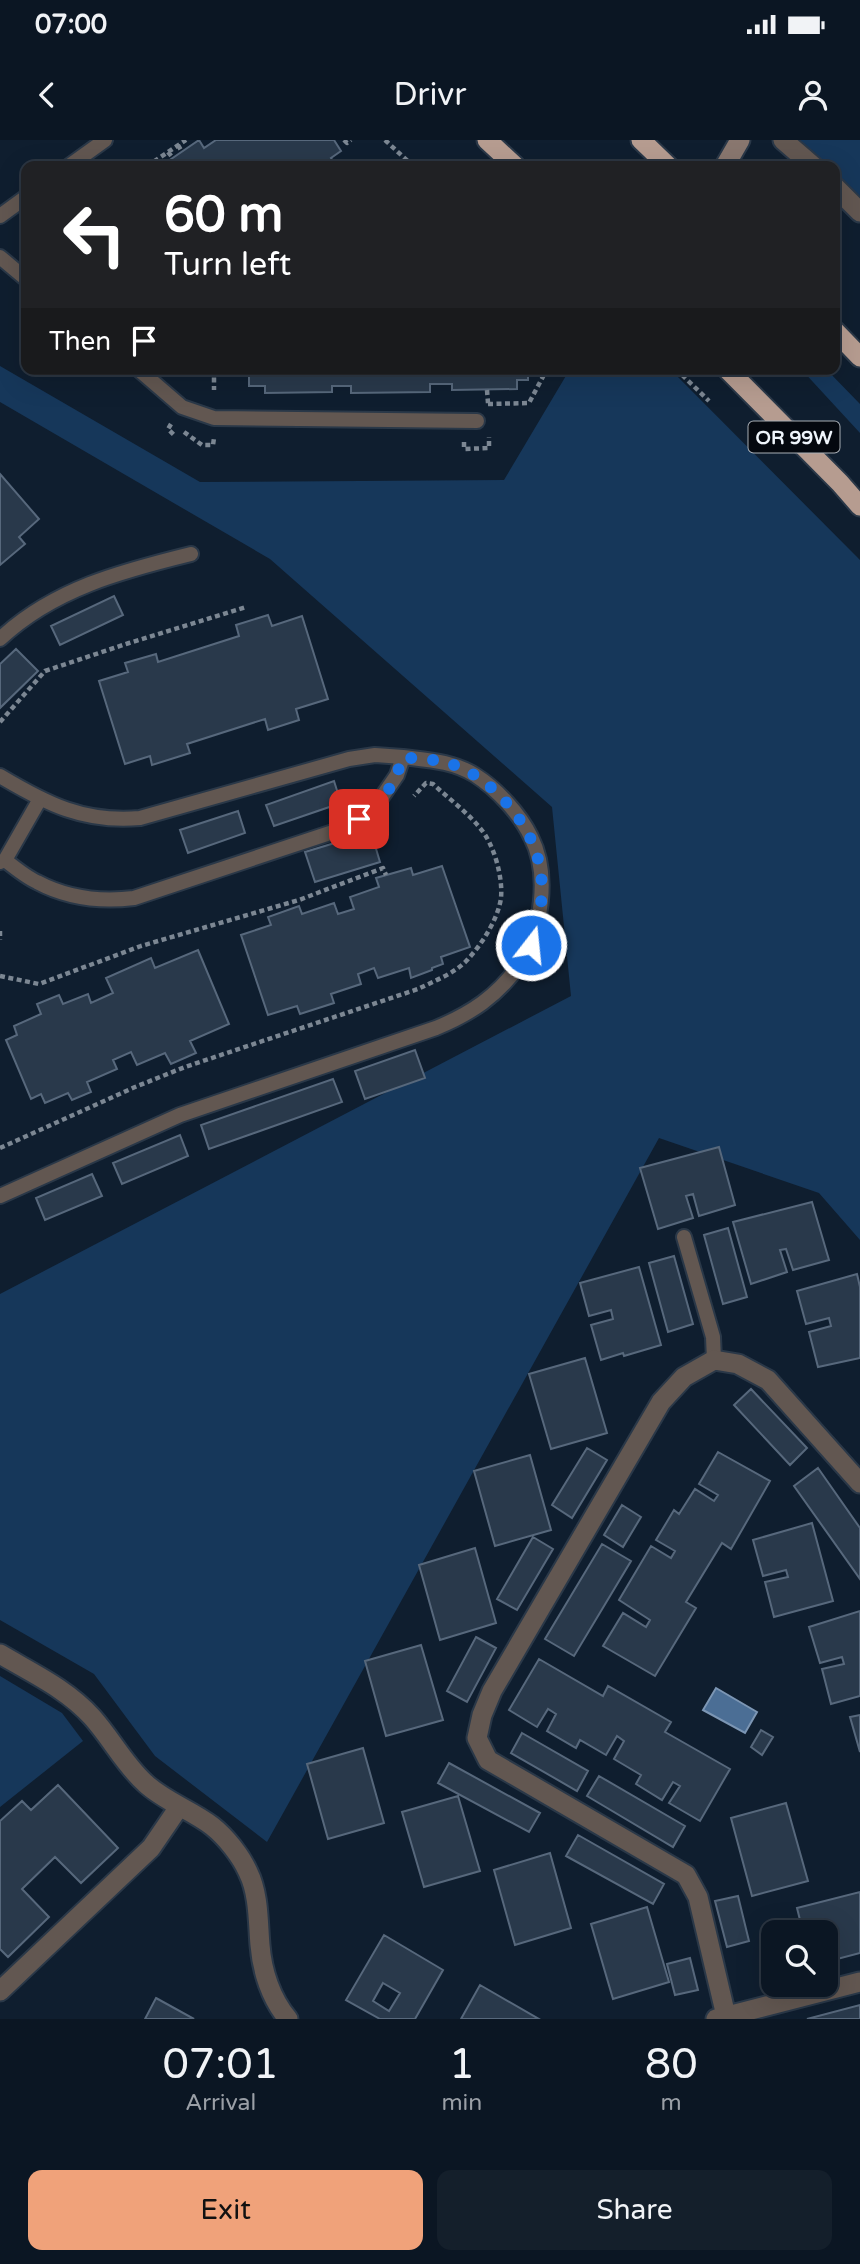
<!DOCTYPE html>
<html lang="en">
<head>
<meta charset="utf-8">
<style>
  :root { --surface:#0b1623; --page:#141f2b; --text:#f1f3f6; --muted:#9a9fa6; --line:#2b3541; --accent:#f0a27a }
  body { margin:0; font-family:"Varela Round",sans-serif; background:var(--page); color:var(--text); height:100vh; display:flex; flex-direction:column; font-size:26px; white-space:nowrap }
  * { box-sizing:border-box; margin:0 }
  p { font-size:23px; color:var(--muted) }
  .icon { flex:none; width:38px; height:38px; fill:none; stroke:currentColor; stroke-width:2; stroke-linecap:round; stroke-linejoin:round }
  .map { position:relative; height:1879px; overflow:hidden }
  .sheet { display:flex; flex-direction:column; background:var(--surface); flex:1 }
  .sheet>* { flex:none }
  .guide { position:absolute; left:21px; top:21px; width:819px; height:214px; border-radius:14px; box-shadow:0 7px 28px #0002,0 0 0 2px var(--line); background:#202124; color:#fff; overflow:hidden }
  .controls { position:absolute; left:761px; top:1780px; display:grid; gap:14px }
  .controls a { display:grid; place-items:center; width:77px; height:77px; border-radius:14px; background:var(--surface); box-shadow:0 7px 28px #0002,0 0 0 2px var(--line); font-size:35px }
  .pin { position:absolute; display:grid; place-items:center; width:60px; height:60px; color:#fff; margin:-30px; border-radius:14px; box-shadow:0 4px 10px #0006 }
  .me { position:absolute; width:77px; margin:-38px; rotate:16deg; stroke-linejoin:round; filter:drop-shadow(0 0 5px #0008) }
  .turn { display:flex; align-items:center; gap:24px; height:147px; padding:0 28px; font-size:32px }
  .turn .icon { width:91px; height:91px; stroke-width:2.5 }
  .turn b { display:block; font-size:49px; line-height:60px }
  .then { display:flex; align-items:center; height:66px; padding:0 28px; background:#0003; gap:14px; font-size:26px }
  .eta { display:flex; justify-content:space-evenly; align-items:center; height:119px; text-align:center }
  .eta b { font-size:42px; font-weight:600; line-height:49px }
  .primary-button { display:flex; gap:14px; margin-top:auto; padding:14px 28px }
  .primary-button a { flex:1; height:80px; border-radius:14px; background:var(--accent); color:#111; font-size:28px; font-weight:600; line-height:80px; text-align:center }
  .primary-button a+a { background:var(--page); color:var(--text) }
  .status { display:flex; justify-content:space-between; align-items:center; height:49px; padding:0 35px; background:var(--surface); direction:ltr }
  .status svg { height:19px; fill:currentColor }
  header { display:flex; justify-content:space-between; align-items:center; height:91px; padding:0 28px; background:var(--surface); font-size:32px; font-weight:600 }
  .map>svg:first-child { display:block }
  .green { fill:#16375a }
  .water { fill:#4b6e95; stroke:#7c96b4; stroke-width:2 }
  .building { fill:#29394b; stroke:#57687c; stroke-width:2; fill-rule:evenodd }
  .lines { fill:none; stroke-linecap:round; stroke-linejoin:round }
  .service-casing { stroke:#2a3848; stroke-width:18 }
  .pedestrian-casing { stroke:#2a3848; stroke-width:23 }
  .minor-casing { stroke:#2a3848; stroke-width:23 }
  .secondary-casing { stroke:#2a3848; stroke-width:23 }
  .trunk-casing { stroke:#2a3848; stroke-width:23 }
  .path { stroke:#7c8793; stroke-width:4.5; stroke-dasharray:5 3.5; stroke-linecap:butt }
  .service { stroke:#625751; stroke-width:14 }
  .pedestrian { stroke:#625751; stroke-width:19 }
  .minor { stroke:#625751; stroke-width:19 }
  .secondary { stroke:#89776f; stroke-width:19 }
  .trunk { stroke:#b69c90; stroke-width:19 }
  .route { stroke:#1a73e8; stroke-width:12; stroke-dasharray:0 21.6 }
  .labels { text-anchor:middle; stroke-width:5; stroke-linejoin:round; paint-order:stroke }
  .shield { fill:#04080f; stroke:#a8aeb5; stroke-width:2 }
  .shield-label { font-size:19px; font-weight:bold; fill:#eff5fc }
</style>
</head>
<body>
<div class="status"><b>07:00</b><svg viewBox="0 0 49 12"><path d="M0 12V9h3v3zM5 12V6h3v6zM10 12V3h3v9zM15 12V0h3v12zM26 1h20v11H26zM47 4h2v5h-2z"/></svg></div>
<header><svg class="icon" aria-label="back" viewBox="0 0 24 24"><path d="M15 5l-7 7 7 7"/></svg>Drivr<svg class="icon" aria-label="person" viewBox="0 0 24 24"><circle cx="12" cy="8" r="4"/><path d="M4 21q1-7 8-7t8 7"/></svg></header>
<div class="map">
<svg width="860" height="1879" viewBox="0 0 860 1879">
  <rect width="100%" height="100%" fill="#0f1e2f"/>
  <!-- green -->
  <path class="green" d="M795,0h65v62l-25,-24v-12h-12z
    M0,226l200,116 304,-2 66,-111h100l190,191v680l-41,-47 -160,-55 -392,704 -112,-86 -61,-82 -94,-54v-326l571,-298 -19,-189 -282,-248 -270,-157z
    M801,229h25l34,35v29z
    M0,1536l62,37 21,28 -83,66z"/>
  <!-- water -->
  <path class="water" d="M716,1548l41,24 -12,21 -42,-23z"/>
  <!-- building -->
  <path class="building" d="M199,0l5,8 12,-8h118l7,11 -10,7 4,6 -3,2h-171z
    M215,229h313v11h-11v9l-65,1v-6h-22v8l-79,1v-7h-19v6l-67,1v-7h-16v-16z
    M0,334l39,45 -20,18 6,7 -25,21z
    M114,456l9,19 -63,30 -9,-19z
    M268,475l4,11 30,-10 26,83 -32,10 3,11 -31,10 -3,-11 -78,25 3,9 -38,12 -2,-9 -25,8 -26,-83 29,-9 -3,-9 31,-9 2,8 81,-26 -3,-11z
    M16,509l22,22 -38,37v-44z
    M334,641l7,22 -67,23 -8,-21z
    M238,671l7,22 -57,20 -8,-23z
    M371,692l9,30 -65,20 -10,-30z
    M442,726l28,81 -29,10 2,7 -11,4v2l-21,8 -2,-10 -31,10 -4,-10 -16,6 3,10 -30,10 3,9 -34,11 -3,-8 -29,9 -27,-80 30,-10 -3,-8 31,-11 3,8 32,-11 4,11 16,-5 -4,-12 29,-10 -3,-9 35,-10 2,7z
    M198,810l31,74 -39,17 6,12 -25,11 -6,-11 -28,12 -6,-13 -18,8 4,9 -30,13 4,10 -19,8 -4,-7 -23,10 -4,-9 -10,5 -25,-59 11,-5 -3,-9 27,-12 -4,-10 22,-9 4,9 25,-10 3,9 22,-10 -7,-15 45,-20 4,10z
    M415,910l10,28 -60,21 -10,-28z
    M333,939l9,23 -133,47 -8,-24z
    M180,995l8,21 -66,28 -9,-21z
    M719,1007l16,58 -36,11 -6,-22 -7,2 7,22 -35,11 -18,-61z
    M92,1034l10,22 -57,24 -9,-22z
    M812,1062l17,58 -36,10 -7,-21 -6,1 7,22 -36,12 -18,-62z
    M728,1088l19,69 -24,7 -19,-69z
    M674,1116l19,68 -25,8 -19,-69z
    M639,1127l22,78 -37,11 -1,-3 -22,7 -10,-35 22,-6 -2,-9 -22,6 -9,-33z
    M857,1134l3,13v71l-42,9 -9,-35 22,-6 -2,-8 -23,6 -9,-33z
    M585,1218l22,75 -56,16 -22,-75z
    M751,1249l56,59 -17,17 -56,-60z
    M587,1308l20,12 -35,58 -20,-13z
    M718,1312l52,29 -39,68 -9,-6 -36,59 10,6 -41,68 -52,-30 20,-33 23,14 4,-7 -31,-20 32,-54 20,12 4,-7 -19,-11 18,-30 5,4 16,-25 19,12 4,-6 -19,-11z
    M530,1315l21,75 -56,16 -21,-75z
    M818,1328l42,60v51l-66,-93z
    M622,1365l19,12 -18,30 -19,-12z
    M812,1383l21,78 -59,16 -9,-35 23,-5 -2,-7 -23,6 -10,-36z
    M533,1397l20,12 -36,61 -20,-11z
    M602,1404l29,17 -57,95 -29,-17z
    M475,1408l21,75 -56,17 -21,-75z
    M860,1471v85l-29,8 -9,-35 22,-5 -2,-7 -22,6 -11,-36z
    M476,1497l20,11 -29,54 -20,-11z
    M421,1505l22,75 -57,16 -21,-75z
    M539,1519l64,37 5,-10 63,36 -6,10 65,37 -30,52 -31,-18 11,-17 -7,-4 -11,18 -26,-16 5,-9 -27,-16 10,-18 -7,-5 -11,19 -26,-15 -4,8 -29,-17 9,-17 -8,-5 -11,18 -28,-17z
    M860,1575v37l-10,-35z
    M761,1590l12,7 -11,18 -11,-8z
    M522,1593l66,38 -11,20 -66,-38z
    M363,1608l21,75 -56,16 -21,-75z
    M449,1623l91,50 -11,19 -91,-49z
    M599,1636l86,50 -12,21 -86,-51z
    M58,1645l60,63 -37,35 -26,-26 -33,32 27,28 -41,40 -8,-8v-128l22,-20 9,9z
    M458,1656l22,75 -56,16 -22,-75z
    M786,1663l22,78 -56,15 -21,-78z
    M578,1695l86,49 -11,20 -87,-48z
    M550,1713l21,75 -56,17 -21,-75z
    M860,1752v61l-34,9v-30h-23l-6,-24z
    M738,1756l11,45 -22,6 -12,-46z
    M647,1767l22,75 -56,17 -22,-75z
    M384,1795l59,35 -28,49h-35l-34,-19zM383,1843l17,10 -11,18 -16,-10z
    M690,1818l8,32 -23,5 -8,-31z
    M480,1845l59,34h-78z
    M156,1858l38,21h-49z
    M860,1865v14h-53z"/>
  <g class="lines">
    <!-- service casing -->
    <g class="service-casing">
      <path id="service" d="M69,26l36,-26
        M0,76l26,-19
        M0,117l26,22
        M138,229l44,38 32,11 263,3
        M0,499c53,-50 122,-68 191,-85
        M0,636c47,28 84,47 140,42l209,-59 26,-4 28,2
        M0,722l5,-2 35,-61
        M0,1056l180,-81 256,-87c34,-14 62,-32 83,-63 23,-33 31,-91 12,-128 -11,-23 -34,-48 -56,-62 -22,-14 -48,-15 -72,-18l-6,18 -24,35 -28,18 -211,70c-33,4 -67,0 -97,-16 -11,-5 -22,-14 -32,-22
        M684,1097l29,100 1,23"/>
    </g>
    <!-- pedestrian casing -->
    <g class="pedestrian-casing">
      <path id="pedestrian" d="M783,0l30,26
        M835,47l25,25"/>
    </g>
    <!-- minor casing -->
    <g class="minor-casing">
      <path id="minor" d="M0,1514c32,19 67,35 92,63 19,21 32,47 53,66 19,18 46,27 67,43 14,11 29,30 36,46 11,22 10,50 12,73 2,26 11,54 28,74
        M0,1851l151,-143 28,-41
        M726,1876l-28,-119 -12,-22 -198,-115 -11,-22 5,-23 10,-24 169,-289 23,-25 30,-17 24,4 30,16 92,103
        M716,1879l144,-37"/>
    </g>
    <!-- secondary casing -->
    <g class="secondary-casing">
      <path id="secondary" d="M725,26l15,-26"/>
    </g>
    <!-- trunk casing -->
    <g class="trunk-casing">
      <path id="trunk" d="M487,0l28,26
        M641,0l27,26
        M835,191l25,26
        M727,229l113,114 20,23"/>
    </g>
    <!-- path -->
    <path class="path" d="M344,0l3,3 4,-3
      M385,0l28,26
      M178,5l4,7
      M168,12l5,6
      M147,26l39,-26
      M214,229v21
      M676,229l33,32
      M487,250l1,13
      M488,264l41,-1 18,-34
      M171,284l-3,5 7,7
      M184,292l18,13h11l1,-7
      M464,302v7l25,-1v-11
      M0,582l45,-51 84,-28 117,-36
      M0,791v9
      M0,836l39,8 102,-38 158,-46 84,-32 3,7
      M0,1008l135,-61 50,-20 233,-78c16,-8 38,-16 50,-30 14,-15 30,-40 33,-61 2,-21 -7,-54 -21,-70 -13,-16 -32,-30 -47,-44l-7,-1 -12,13"/>
    <!-- service -->
    <use href="#service" class="service"/>
    <!-- pedestrian -->
    <use href="#pedestrian" class="pedestrian"/>
    <!-- minor -->
    <use href="#minor" class="minor"/>
    <!-- secondary -->
    <use href="#secondary" class="secondary"/>
    <!-- trunk -->
    <use href="#trunk" class="trunk"/>
  </g>
  <g class="lines">
    <!-- route -->
    <path class="route" d="M359,679c24,-14 36,-37 44,-62 15,2 33,2 48,7 21,7 38,20 53,36 40,44 47,89 27,145"/>
  </g>
  <g class="labels">
    <!-- shield labels -->
    <rect class="shield" x="748.5" y="281.5" width="91" height="31" rx="5"/>
    <g class="shield-label">
      <text x="794" y="304">OR 99W</text>
    </g>
  </g>
</svg>
<div class="controls">
<a><svg class="icon" aria-label="search" viewBox="0 0 24 24"><circle cx="10" cy="10" r="6"/><path d="M15 15l6 6"/></svg></a>
</div>
<div class="pin" style="left:359px;top:679px;background:#d93025"><svg class="icon" aria-label="arrive" viewBox="0 0 24 24"><path d="M6 21V4h12l-3 4 3 4H6"/></svg></div>
<svg class="me" style="left:531px;top:805px" viewBox="-20 -20 40 40"><circle r="17" fill="#1a73e8" stroke="#fff" stroke-width="3"/><path d="M0-11L8 9 0 5-8 9z" fill="#fff"/></svg>
<div class="guide">
<div class="turn"><svg class="icon" aria-label="left" viewBox="0 0 24 24"><path d="M17 20v-9H6M10 6l-5 5 5 5"/></svg><div><b>60 m</b>Turn left</div></div>
<div class="then">Then<svg class="icon" aria-label="arrive" viewBox="0 0 24 24"><path d="M6 21V4h12l-3 4 3 4H6"/></svg></div>
</div>
</div>
<section class="sheet">
<div class="eta">
<div><b>07:01</b><p>Arrival</p></div>
<div><b>1</b><p>min</p></div>
<div><b>80</b><p>m</p></div>
</div>
<div class="primary-button"><a>Exit</a><a>Share</a></div>
</section>
</body>
</html>
